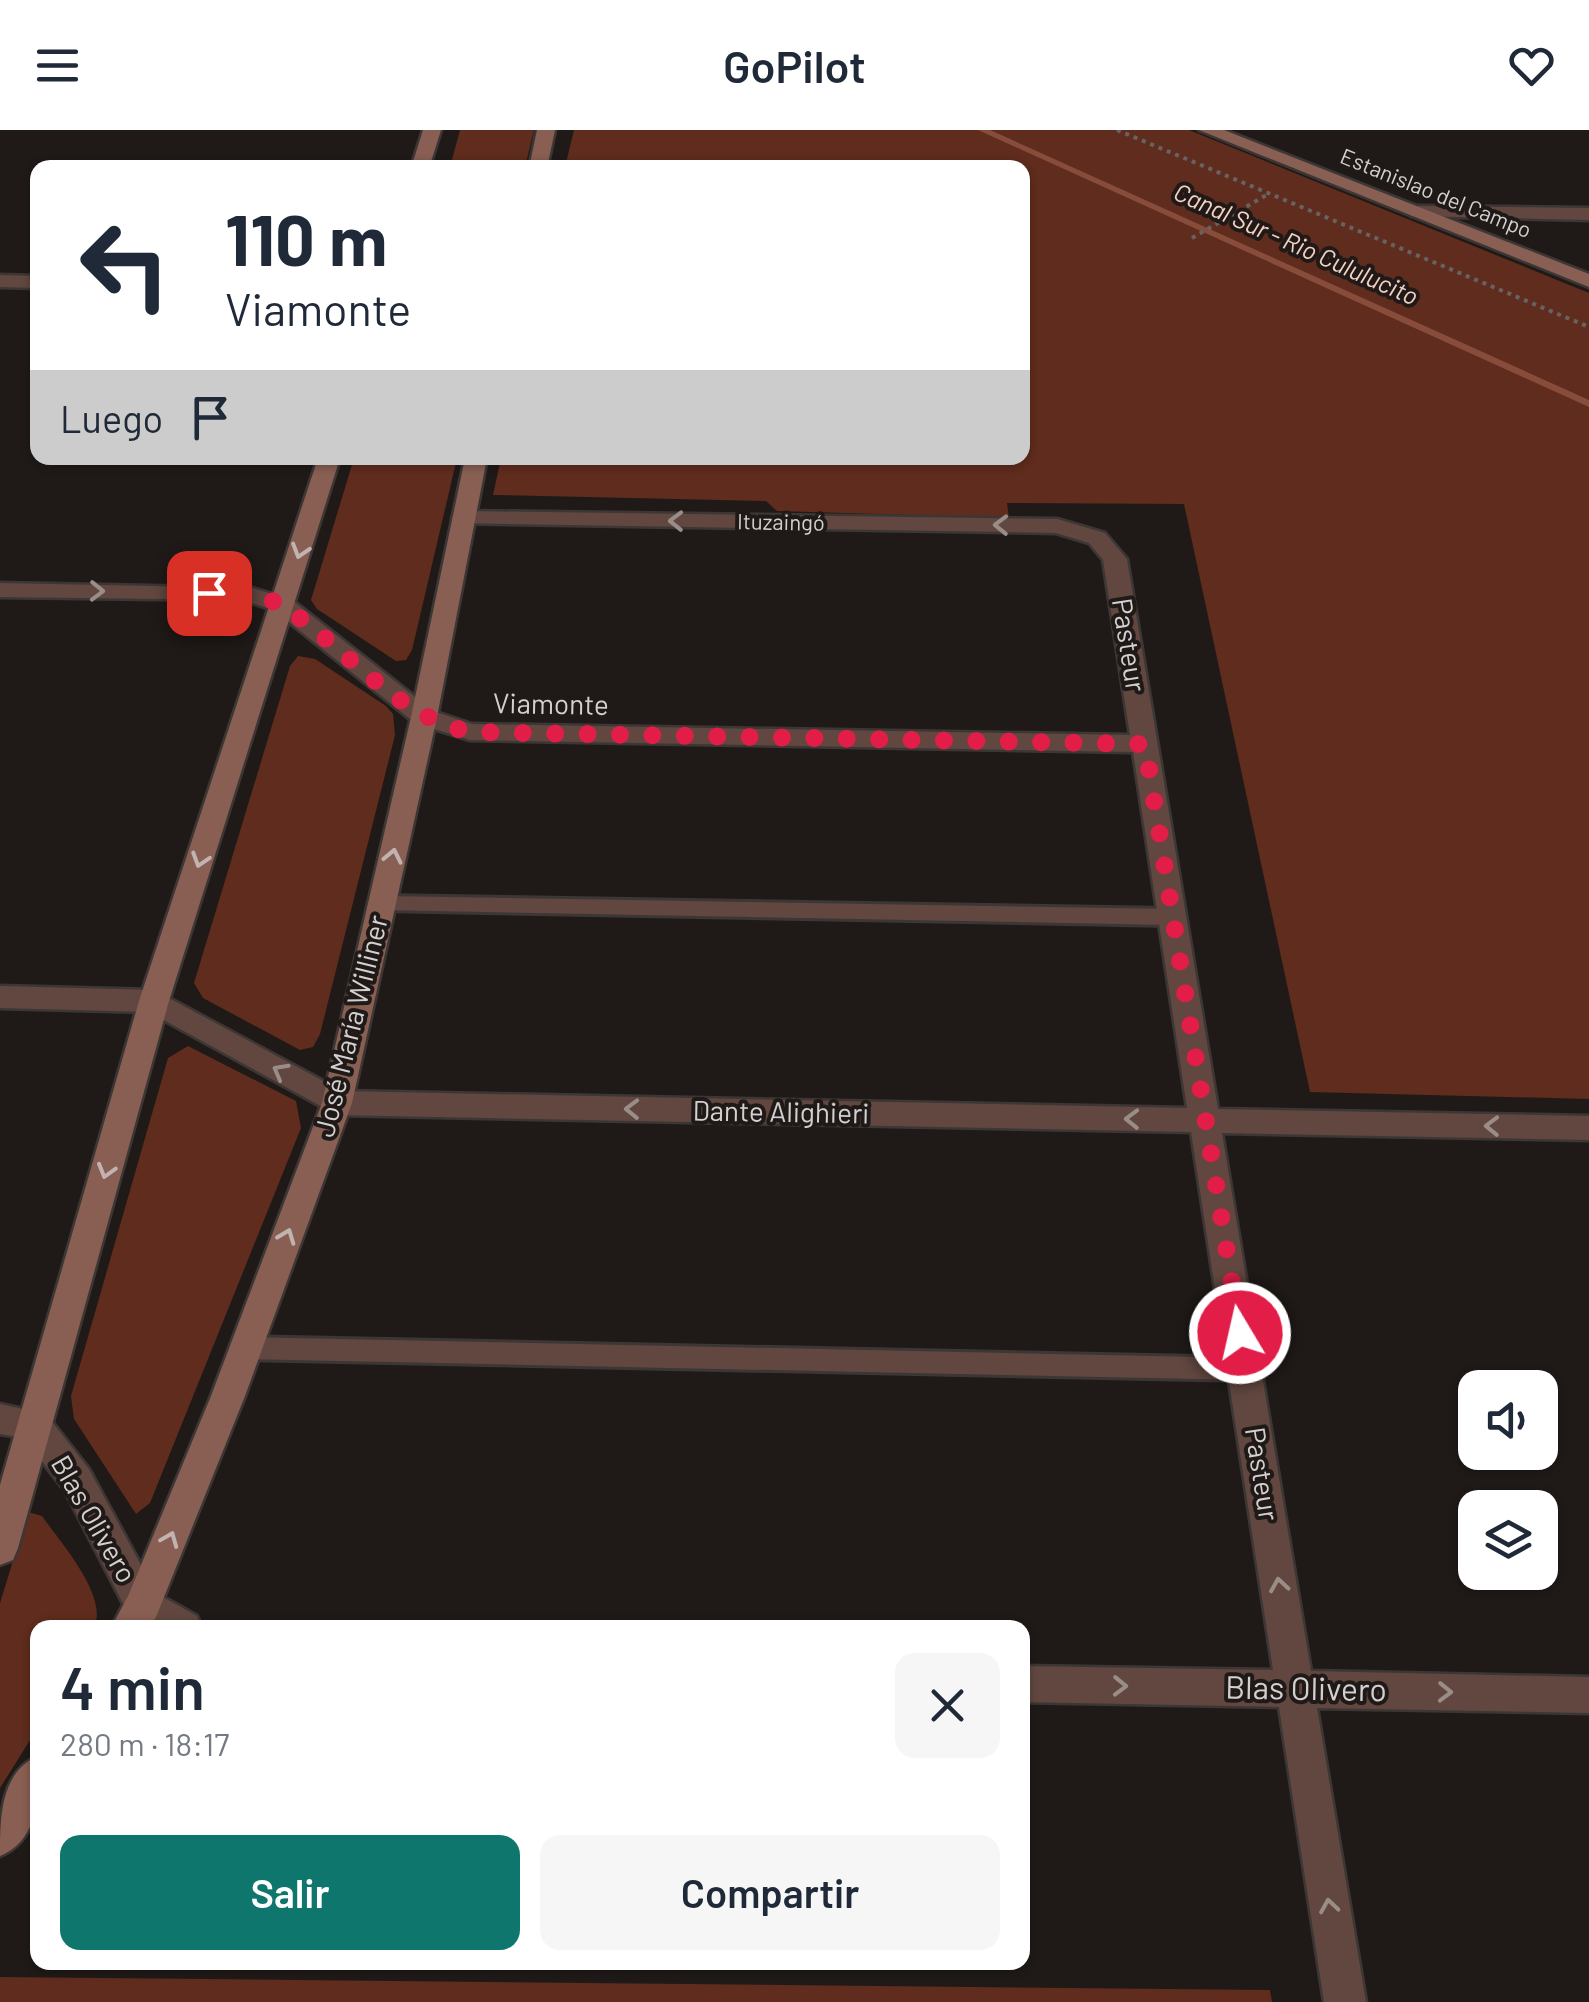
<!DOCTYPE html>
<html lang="es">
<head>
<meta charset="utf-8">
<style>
  :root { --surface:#fff; --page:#f6f6f7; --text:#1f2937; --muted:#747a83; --accent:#0f766e }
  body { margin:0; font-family:Barlow,sans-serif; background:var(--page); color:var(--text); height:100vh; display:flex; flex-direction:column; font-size:38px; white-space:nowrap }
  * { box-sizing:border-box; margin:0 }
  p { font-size:32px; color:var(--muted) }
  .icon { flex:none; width:55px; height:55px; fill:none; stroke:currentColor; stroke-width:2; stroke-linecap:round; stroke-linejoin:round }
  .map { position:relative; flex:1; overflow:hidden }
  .drawer { position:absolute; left:30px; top:1490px; width:1000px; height:350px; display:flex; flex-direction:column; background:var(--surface); border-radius:20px; box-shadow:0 2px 8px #0004 }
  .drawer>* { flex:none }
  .top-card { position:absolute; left:30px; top:30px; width:1000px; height:305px; border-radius:20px; box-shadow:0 2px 8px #0004; background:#fff; color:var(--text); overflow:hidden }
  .fabs { position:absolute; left:1458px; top:1240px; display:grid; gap:20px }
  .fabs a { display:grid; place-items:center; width:100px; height:100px; border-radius:20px; background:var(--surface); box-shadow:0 2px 8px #0004; font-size:50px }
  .pin { position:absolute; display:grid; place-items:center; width:85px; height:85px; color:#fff; margin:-42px; border-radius:20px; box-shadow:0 5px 15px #0006 }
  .me { position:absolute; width:110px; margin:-55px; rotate:351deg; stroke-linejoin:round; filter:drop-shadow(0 0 8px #0008) }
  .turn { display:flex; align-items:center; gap:35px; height:210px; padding:0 30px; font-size:45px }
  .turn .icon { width:130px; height:130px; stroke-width:2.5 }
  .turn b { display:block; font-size:70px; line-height:85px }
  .then { display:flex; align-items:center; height:95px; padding:0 30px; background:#0003; gap:20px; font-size:38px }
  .round { display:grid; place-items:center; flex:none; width:105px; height:105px; border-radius:20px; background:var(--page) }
  .head { display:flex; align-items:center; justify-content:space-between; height:170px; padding:0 30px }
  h1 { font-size:60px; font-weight:600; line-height:75px }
  .action { display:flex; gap:20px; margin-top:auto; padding:20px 30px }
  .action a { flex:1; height:115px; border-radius:20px; background:var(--accent); color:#fff; font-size:40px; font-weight:600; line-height:115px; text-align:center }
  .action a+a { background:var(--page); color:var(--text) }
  header { display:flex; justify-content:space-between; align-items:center; height:130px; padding:0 30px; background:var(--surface); font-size:45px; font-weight:600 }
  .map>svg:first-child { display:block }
  .green { fill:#5f2c1d }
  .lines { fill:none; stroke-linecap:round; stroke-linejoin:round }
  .stream { fill:#884c3a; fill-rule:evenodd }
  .lane-casing { stroke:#3c3735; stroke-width:6 }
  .street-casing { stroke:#3c3735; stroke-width:5 }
  .secondary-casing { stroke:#3c3735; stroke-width:5 }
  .path { stroke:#686362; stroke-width:4; stroke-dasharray:4 5; stroke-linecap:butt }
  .lane { fill:#61473f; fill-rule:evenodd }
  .street { fill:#61473f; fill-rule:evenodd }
  .secondary { fill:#895f53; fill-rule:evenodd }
  .oneway { stroke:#9a8c87 }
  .oneway2 { stroke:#c1b4b0 }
  .route { stroke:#e11d48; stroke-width:18; stroke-dasharray:0 32.4 }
  .labels { text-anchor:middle; stroke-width:8; stroke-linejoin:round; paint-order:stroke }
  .far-street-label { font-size:22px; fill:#d4d0cf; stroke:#1f1a18 }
  .far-water-label { font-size:25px; font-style:italic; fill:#f7d0c4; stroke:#1f1a18 }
  .street-label { font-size:28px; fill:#d4d0cf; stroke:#1f1a18 }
  .near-street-label { font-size:32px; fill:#d4d0cf; stroke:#1f1a18 }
</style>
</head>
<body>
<header><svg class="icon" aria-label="menu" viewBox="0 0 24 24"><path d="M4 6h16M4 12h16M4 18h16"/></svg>GoPilot<svg class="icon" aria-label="heart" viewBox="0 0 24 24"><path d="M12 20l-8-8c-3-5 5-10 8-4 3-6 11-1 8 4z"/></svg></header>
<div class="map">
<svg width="1589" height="1872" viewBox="0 0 1589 1872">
  <rect width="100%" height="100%" fill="#1f1a18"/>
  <!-- green -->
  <path class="green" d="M460,0h74l-9,37h-75z
    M574,0h615l400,163v806l-279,-7 -126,-588 -177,-1 2,15 -232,-7 -11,-10 -273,-6 8,-37h521v-290l-457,-1z
    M354,328h103l-45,192 -6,10 -10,1 -79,-52 -6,-9z
    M298,526l17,3 71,47 7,8 2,21 -75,299 -7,13 -13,3 -97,-52 -9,-15 96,-317z
    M188,916l108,55 5,27 -151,375 -14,11 -62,-95 -3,-23 97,-338z
    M28,1382l14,4c18,26 67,80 52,111l-56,1 -1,101 -37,59v-185z
    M0,1847l1270,13 2,12h-1272z"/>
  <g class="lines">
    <!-- stream -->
    <path class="stream" d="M978,0h12l599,270v7z"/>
    <!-- lane casing -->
    <g class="lane-casing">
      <path id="lane" d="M383,766l789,13 11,8 -11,8 -789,-15 -10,-7z
        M245,1207l1001,21 9,3 4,8 -4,8 -9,3 -1001,-21 -9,-3 -4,-8 4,-8z"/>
    </g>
    <!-- street casing -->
    <g class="street-casing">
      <path id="street" d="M1418,76l171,2v12l-178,-4 -3,-4z
        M0,145l38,1v12l-38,-1z
        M463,381l594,8 48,14 22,26 91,550 371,7v24l-367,-7 89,538 278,6v36l-272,-5 49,294h-42l-45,-295 -257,-5v-36l251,4 -82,-538 -854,-17 -188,-103 -149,-4v-22l154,4 188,101 845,17 -54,-356 -663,-12 -55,-17 -141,-113 -32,-10 -242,-3v-14l252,5 40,12 141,111 39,13 658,11 -27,-175 -14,-17 -33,-10 -601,-10 -3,-5 3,-5z
        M0,1274l46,10 43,55 67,124 41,23 5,12h-54l-18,-11 -65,-126 -41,-53 -24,-4z"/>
    </g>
    <!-- secondary casing -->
    <g class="secondary-casing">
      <path id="secondary" d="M423,0h18l-12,38h-18z
        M537,0h18l-8,38h-18z
        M1199,0h25l365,144v13z
        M318,328h22l-171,543 -151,547 -5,12 -13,5v-80l139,-484z
        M465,328h22l-50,259 -85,386 -107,293 -89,221 -6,11h-39l18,-34 82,-198 111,-293 89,-386z
        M38,1626c0,37 3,83 -38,100 0,-37 0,-84 38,-100z"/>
    </g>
    <!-- path -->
    <path class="path" d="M1117,0l472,197
      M1192,108l78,-45"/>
    <!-- lane -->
    <use href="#lane" class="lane"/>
    <!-- street -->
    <use href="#street" class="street"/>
    <!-- secondary -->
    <use href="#secondary" class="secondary"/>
  </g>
  <!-- one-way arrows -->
  <defs><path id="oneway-chevron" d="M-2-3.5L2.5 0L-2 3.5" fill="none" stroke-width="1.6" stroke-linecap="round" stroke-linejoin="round" transform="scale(2.5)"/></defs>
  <g class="oneway">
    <use href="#oneway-chevron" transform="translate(676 391) rotate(-179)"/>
    <use href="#oneway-chevron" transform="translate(1001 395) rotate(-179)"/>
    <use href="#oneway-chevron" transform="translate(97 461) rotate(1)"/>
    <use href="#oneway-chevron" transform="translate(280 941) rotate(-151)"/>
    <use href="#oneway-chevron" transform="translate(632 979) rotate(-179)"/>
    <use href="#oneway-chevron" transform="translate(1132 989) rotate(-179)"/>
    <use href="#oneway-chevron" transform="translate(1492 996) rotate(-179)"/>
    <use href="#oneway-chevron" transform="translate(1279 1455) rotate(-99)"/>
    <use href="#oneway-chevron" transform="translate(1120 1556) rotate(1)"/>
    <use href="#oneway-chevron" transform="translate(1445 1562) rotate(1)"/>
    <use href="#oneway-chevron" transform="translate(1329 1776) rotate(-99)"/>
  </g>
  <g class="oneway2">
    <use href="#oneway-chevron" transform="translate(300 421) rotate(107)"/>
    <use href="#oneway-chevron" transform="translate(393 726) rotate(-78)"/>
    <use href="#oneway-chevron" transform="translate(200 730) rotate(108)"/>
    <use href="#oneway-chevron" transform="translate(106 1041) rotate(106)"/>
    <use href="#oneway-chevron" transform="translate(287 1106) rotate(-69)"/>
    <use href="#oneway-chevron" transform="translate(170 1409) rotate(-68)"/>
  </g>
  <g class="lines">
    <!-- route -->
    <path class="route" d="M209,463c24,0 54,0 75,14 62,40 111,109 186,125l675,12 95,589"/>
  </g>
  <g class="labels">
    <!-- far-street labels -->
    <g class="far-street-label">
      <text transform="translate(1436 63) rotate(22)" y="8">Estanislao del Campo</text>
      <text transform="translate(781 392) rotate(1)" y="8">Ituzaingó</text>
    </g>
    <!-- far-water labels -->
    <g class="far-water-label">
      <text transform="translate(1296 114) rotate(24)" y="9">Canal Sur - Rio Cululucito</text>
    </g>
    <!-- street labels -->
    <g class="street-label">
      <text transform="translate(1129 515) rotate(81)" y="10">Pasteur</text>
      <text transform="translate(551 574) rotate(1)" y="10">Viamonte</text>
      <text transform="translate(351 896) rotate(-76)" y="10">José María Williner</text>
      <text transform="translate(781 982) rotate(1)" y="10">Dante Alighieri</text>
      <text transform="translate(1262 1344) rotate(81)" y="10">Pasteur</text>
      <text transform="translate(94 1389) rotate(60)" y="10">Blas Olivero</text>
    </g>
    <!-- near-street labels -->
    <g class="near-street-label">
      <text transform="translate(1306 1559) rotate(1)" y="11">Blas Olivero</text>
    </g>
  </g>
</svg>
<div class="fabs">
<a><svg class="icon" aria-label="sound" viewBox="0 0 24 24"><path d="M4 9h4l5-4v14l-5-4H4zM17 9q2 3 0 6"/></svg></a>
<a><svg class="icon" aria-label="layers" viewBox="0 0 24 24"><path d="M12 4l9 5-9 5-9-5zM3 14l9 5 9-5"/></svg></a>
</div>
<div class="pin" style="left:209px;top:463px;background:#d93025"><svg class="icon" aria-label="arrive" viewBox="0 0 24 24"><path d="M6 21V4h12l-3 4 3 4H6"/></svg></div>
<svg class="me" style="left:1240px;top:1203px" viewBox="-20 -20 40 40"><circle r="17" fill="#e11d48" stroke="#fff" stroke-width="3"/><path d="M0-11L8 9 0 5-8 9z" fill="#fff"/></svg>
<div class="top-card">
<div class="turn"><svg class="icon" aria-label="left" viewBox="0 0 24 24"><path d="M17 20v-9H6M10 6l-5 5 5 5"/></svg><div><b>110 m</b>Viamonte</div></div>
<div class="then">Luego<svg class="icon" aria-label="arrive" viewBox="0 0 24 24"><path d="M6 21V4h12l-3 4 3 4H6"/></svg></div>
</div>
<section class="drawer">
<div class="head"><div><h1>4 min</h1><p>280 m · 18:17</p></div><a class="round"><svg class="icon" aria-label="close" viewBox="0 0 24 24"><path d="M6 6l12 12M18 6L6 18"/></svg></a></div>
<div class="action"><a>Salir</a><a>Compartir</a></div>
</section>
</div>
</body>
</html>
